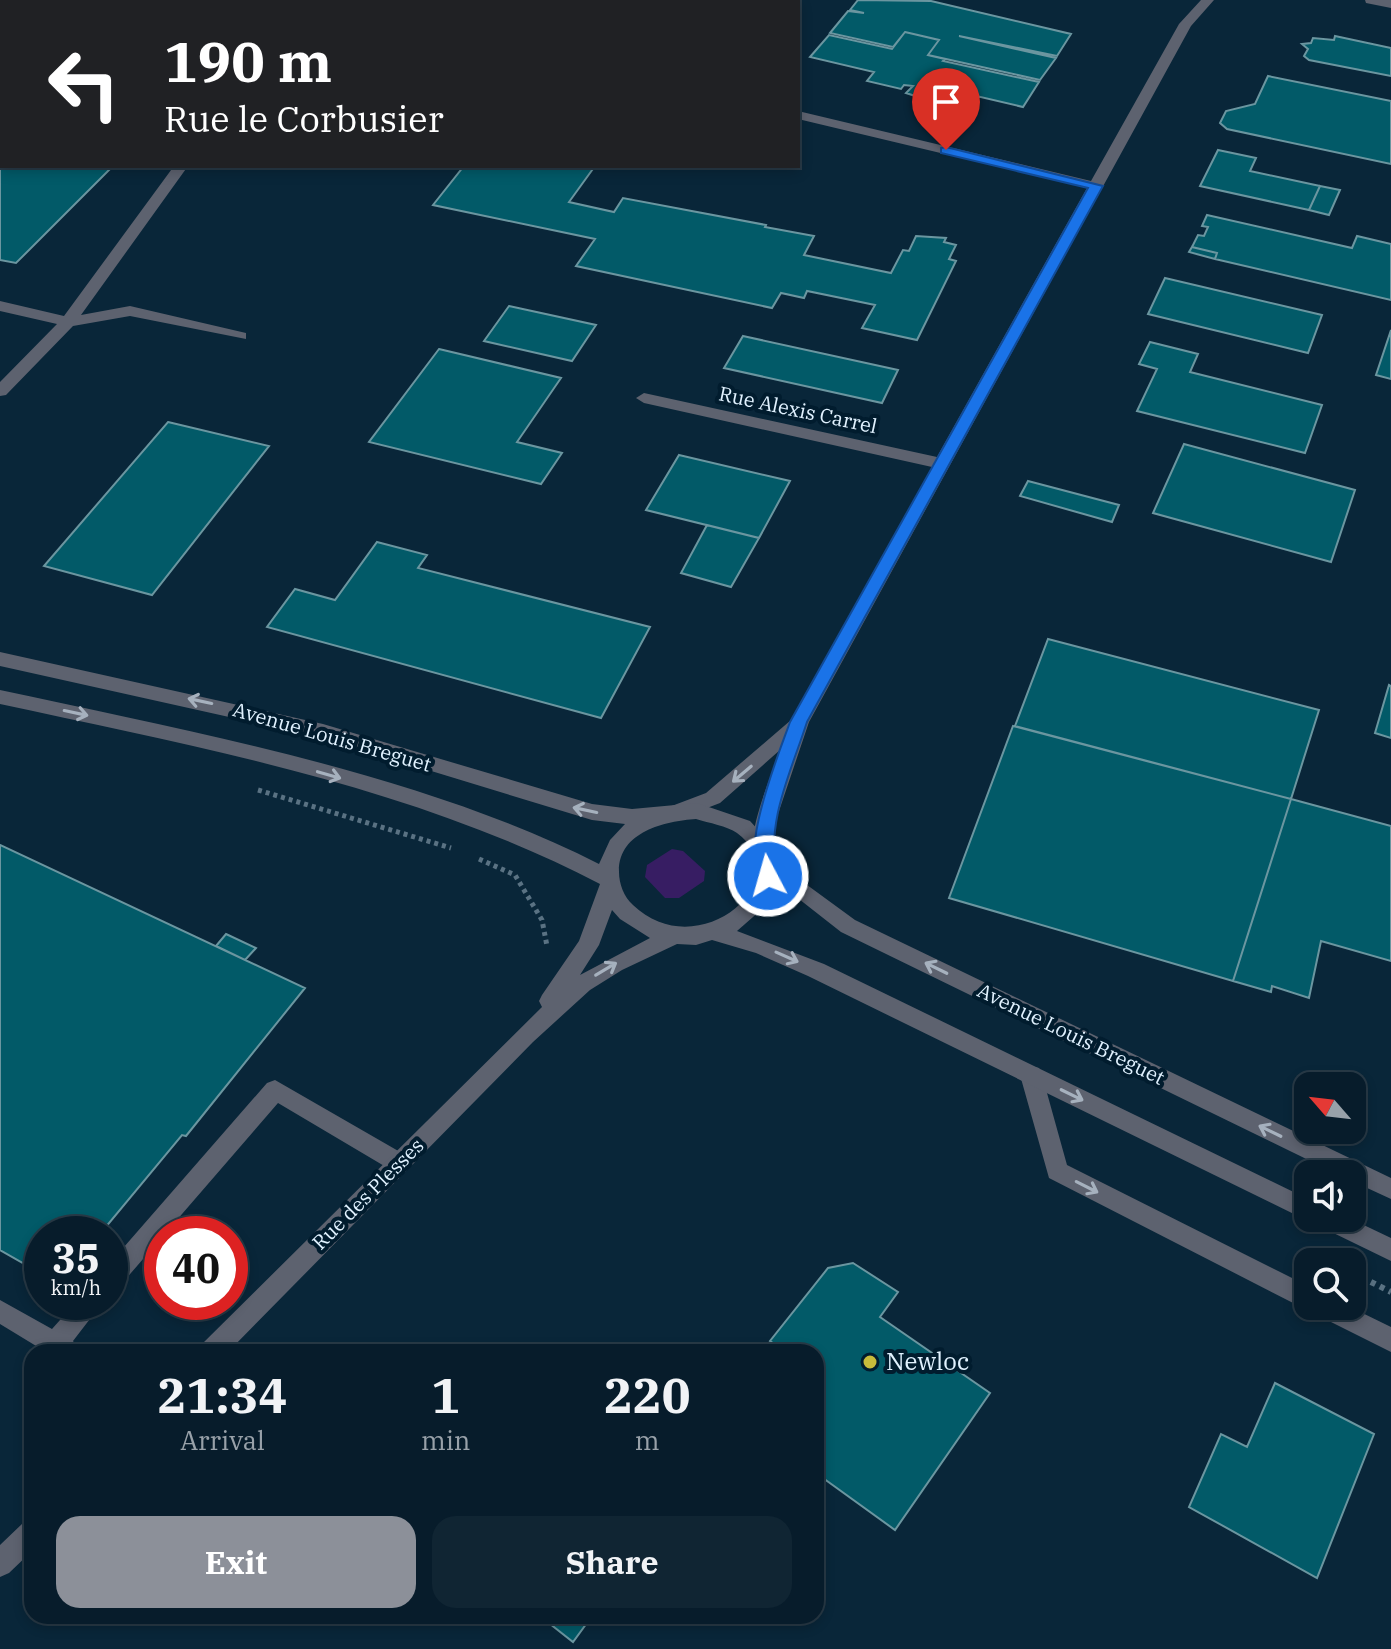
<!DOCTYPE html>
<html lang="en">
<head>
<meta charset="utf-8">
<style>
  :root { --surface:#071c2b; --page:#102533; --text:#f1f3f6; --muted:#98a1a9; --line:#283a47; --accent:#8c9099 }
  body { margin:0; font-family:"IBM Plex Serif",serif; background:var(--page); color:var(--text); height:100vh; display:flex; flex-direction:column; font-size:30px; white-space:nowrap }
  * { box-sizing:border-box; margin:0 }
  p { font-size:26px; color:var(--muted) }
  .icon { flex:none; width:44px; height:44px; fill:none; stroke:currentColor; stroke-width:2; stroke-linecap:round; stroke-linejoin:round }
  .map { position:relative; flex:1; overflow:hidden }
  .drawer { position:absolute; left:24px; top:1344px; width:800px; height:280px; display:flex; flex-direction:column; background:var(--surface); border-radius:24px; box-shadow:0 4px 12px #0003,0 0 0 2px var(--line) }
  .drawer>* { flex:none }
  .banner { position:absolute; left:0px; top:0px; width:800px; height:168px; box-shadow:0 4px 12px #0003,0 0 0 2px var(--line); background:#202124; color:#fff; overflow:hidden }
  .needle { width:52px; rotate:298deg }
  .tools { position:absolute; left:1294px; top:1072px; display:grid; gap:16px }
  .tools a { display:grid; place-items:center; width:72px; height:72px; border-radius:16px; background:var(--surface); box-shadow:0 4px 12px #0003,0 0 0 2px var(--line); font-size:40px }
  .speed { position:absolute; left:24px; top:1216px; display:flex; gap:16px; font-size:40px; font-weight:700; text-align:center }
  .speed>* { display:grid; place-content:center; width:104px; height:104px; border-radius:50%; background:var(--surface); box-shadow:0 4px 12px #0003,0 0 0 2px var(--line); line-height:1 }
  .speed small { font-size:20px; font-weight:400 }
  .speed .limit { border:12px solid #d22; background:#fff; color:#111 }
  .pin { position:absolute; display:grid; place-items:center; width:68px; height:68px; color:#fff; margin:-82px -34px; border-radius:50% 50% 50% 0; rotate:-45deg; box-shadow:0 0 8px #0007 }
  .pin .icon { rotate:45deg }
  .me { position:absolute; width:88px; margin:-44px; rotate:354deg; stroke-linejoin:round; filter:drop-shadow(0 0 6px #0008) }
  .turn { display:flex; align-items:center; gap:28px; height:168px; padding:0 32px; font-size:36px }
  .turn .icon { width:104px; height:104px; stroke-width:2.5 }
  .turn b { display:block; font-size:56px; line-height:68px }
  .eta { display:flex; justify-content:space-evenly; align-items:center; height:136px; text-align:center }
  .eta b { font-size:48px; font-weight:700; line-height:56px }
  .button { display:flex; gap:16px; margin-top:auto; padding:16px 32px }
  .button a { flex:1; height:92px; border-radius:24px; background:var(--accent); color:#fff; font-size:32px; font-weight:700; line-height:92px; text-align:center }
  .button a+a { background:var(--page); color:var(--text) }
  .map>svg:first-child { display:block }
  .green { fill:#371d63 }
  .building { fill:#025a68; stroke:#6b96a0; stroke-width:2 }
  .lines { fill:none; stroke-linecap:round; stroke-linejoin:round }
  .path-far1 { stroke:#5a7283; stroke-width:5; stroke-dasharray:4 4; stroke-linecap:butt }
  .path { stroke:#5a7283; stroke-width:6; stroke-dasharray:5 5; stroke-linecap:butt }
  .service { fill:#5d626f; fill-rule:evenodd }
  .minor { fill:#5d626f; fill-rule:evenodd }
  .tertiary { fill:#5d626f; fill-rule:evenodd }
  .oneway { stroke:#a6b1be }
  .route { fill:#1a73e8; stroke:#114b97; stroke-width:2 }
  .poi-dot { fill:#c8bb3b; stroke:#011c2e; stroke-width:3 }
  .labels { text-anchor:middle; stroke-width:8; stroke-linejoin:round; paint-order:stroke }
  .street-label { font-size:20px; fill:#e1f2ff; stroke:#011c2e }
  .near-poi-label { font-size:24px; fill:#e1f2ff; stroke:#011c2e; text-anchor:start }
</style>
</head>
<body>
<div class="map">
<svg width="1391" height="1649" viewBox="0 0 1391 1649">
  <rect width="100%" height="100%" fill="#092639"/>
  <!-- green -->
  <path class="green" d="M672,849l11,2 22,20 -1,10 -25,17h-14l-20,-21 2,-12z"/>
  <!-- building -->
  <path class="building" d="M663,0h121l-123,2z
    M858,0l73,1 140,33 -14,22 -98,-20 97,22 -16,22 -112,-25 11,-15 -34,-8 -12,15 -63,-14 18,-22 16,2 -14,-3z
    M905,32l34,8 -11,15 17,4 -2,2 96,21 -16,25 -102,-24 -2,2 58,13 -9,12h-10l-52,-17 7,-7 -9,-1 -3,4 -34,-8 7,-9 -64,-15 19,-22 63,14z
    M1335,36l56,12v28l-82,-16 -5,-4 4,-7 -6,-5 9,-1 2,-5 21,2z
    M1268,76l123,25v63l-164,-35 -7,-6 6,-12 29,-7z
    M0,113l2,53h111l-97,97 -16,-3z
    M1218,150l38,8 -6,13 70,15 -11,24 -109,-24z
    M464,166h131l-26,36 45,10 9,-14 143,27 -1,2 49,9 -10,19 87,18 12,-23 6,1 7,-15 30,2 -2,4 12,3 -7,14 7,2 -39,79 -55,-12 13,-23 -68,-14 -3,7 -23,-5 -9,15 -196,-42 19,-27 -162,-34z
    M1320,186l20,4 -11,25 -20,-5z
    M1207,215l145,33 5,-12 34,8v56l-176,-41 2,-6 -25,-6 6,-12 6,1 4,-9 -6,-1z
    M1192,247l25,6 -2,6 -26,-7z
    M1165,278l157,37 -14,38 -160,-39z
    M509,306l87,19 -24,36 -88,-20z
    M1391,330v49l-15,-4z
    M743,336l155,34 -16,33 -158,-35z
    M1150,342l48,12 -8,18 132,33 -17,48 -168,-42 20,-42 -18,-5z
    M439,349l122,29 -44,64 45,11 -21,31 -172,-42z
    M168,422l101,24 -117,149 -108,-29z
    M1184,444l171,46 -24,72 -178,-49z
    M679,455l111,26 -31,57 -113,-28z
    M1028,481l91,24 -7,17 -92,-26z
    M707,525l52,13 -28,49 -50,-14z
    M377,542l50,13 -9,13 232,59 -49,91 -334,-91 28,-38 40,11z
    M1048,639l271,71 -28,89 -276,-73z
    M1389,685l2,1v52l-16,-5z
    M1013,726l278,73 -58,182 -284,-83z
    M1291,799l100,27v135l-70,-20 -12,57 -37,-12 -1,6 -38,-11z
    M0,845l305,143 -119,148 -4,-1 -82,99h-58v40l-42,-24z
    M226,934l30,14 -11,12 -29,-14z
    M853,1263l45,29 -18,25 110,76 -95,137 -79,-57v-121h-30l-16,-11 58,-73z
    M1275,1383l99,51 -57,144 -128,-71 32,-73 26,13z
    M540,1616h52l-19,26z"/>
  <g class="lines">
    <!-- path-far1 -->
    <path class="path-far1" d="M258,790l193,58
      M479,859l36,16 27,45 5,26"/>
    <!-- path -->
    <path class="path" d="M1353,1273l38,19"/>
    <!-- service -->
    <path class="service" d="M2,5v8l-2,1v-8z
      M174,166h14l-107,149 49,-9 116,27v6l-116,-23 -57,10 -67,69 -6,1v-14l57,-58 -57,-13v-10l64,15z
      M1031,1066l8,2 3,7 25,90 241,121v20h40l43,21v25l-76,-38 -2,-7 -14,-1 -250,-128 -29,-103 3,-7z
      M275,1080l132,76 3,7 -3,7 -8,3 -8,-3 -113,-67 -160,185 -8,3v-28l157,-180z
      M0,1300l52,29 24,-27h27l-30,39 7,11h-34l-46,-28z"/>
    <!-- minor -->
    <path class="minor" d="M310,0h19l1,2h-19z
      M1201,0h13l-23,26 -382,696 -31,92 -9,40h-14c-10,-19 18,-82 25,-104l-60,53 -44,17 -7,-3 -3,-5 3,-5 37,-14 85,-73 141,-253 -288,-64 -8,-5 8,-5 293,64 150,-269 -289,-69v-8l293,70 88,-157z
      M1365,0h26v8l-25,-5z"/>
    <!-- tertiary -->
    <path class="tertiary" d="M0,652l323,72 269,80 40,5 65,-6 53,18 22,24 3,9 28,28 52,38 536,258v21l-39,-18v-7h-15l-496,-242 -65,-51 -15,29 -24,21 87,33 484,235v19h41l42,20v23l-74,-36 -4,-7 -13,-1 -492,-241 -52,-23 -44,-13 -16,5 -19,-1 -55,26 -32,20 -57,52 -305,310h-29l3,-8 340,-337 -3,-6 3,-6 37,-54 21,-57c-186,-97 -397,-136 -600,-180v-14c194,42 422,84 599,174l11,-24 15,-16 -33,-4 -269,-82 -323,-72zM696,819c13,4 31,7 41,14 64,48 -40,134 -104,72 -9,-8 -14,-21 -14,-33 -1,-40 46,-51 77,-53zM612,910l8,9 30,19 -70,37 19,-30z
      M32,1519v32l-23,22 -9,4v-32l23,-22z"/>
  </g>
  <!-- one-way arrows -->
  <defs><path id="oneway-shaft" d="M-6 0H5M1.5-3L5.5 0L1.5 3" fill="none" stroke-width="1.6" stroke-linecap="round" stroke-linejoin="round" transform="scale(2)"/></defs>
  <g class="oneway">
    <use href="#oneway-shaft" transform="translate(200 701) rotate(-168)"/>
    <use href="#oneway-shaft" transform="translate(76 713) rotate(12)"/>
    <use href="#oneway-shaft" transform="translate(742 774) rotate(140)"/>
    <use href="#oneway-shaft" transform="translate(329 775) rotate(16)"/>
    <use href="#oneway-shaft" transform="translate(585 810) rotate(-168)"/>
    <use href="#oneway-shaft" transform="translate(787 957) rotate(24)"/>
    <use href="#oneway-shaft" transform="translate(936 968) rotate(-154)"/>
    <use href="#oneway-shaft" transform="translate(606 969) rotate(-31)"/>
    <use href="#oneway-shaft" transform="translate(1072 1095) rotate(26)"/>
    <use href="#oneway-shaft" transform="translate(1270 1131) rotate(-154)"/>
    <use href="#oneway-shaft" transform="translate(1087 1187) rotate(27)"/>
  </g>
  <!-- route -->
  <path class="route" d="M946,147l157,39 -296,536c-16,50 -42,101 -30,154l-9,7c-38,-12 13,-135 22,-161l298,-534 -147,-35v-5z"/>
  <!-- markers -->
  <circle class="poi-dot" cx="870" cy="1362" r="8"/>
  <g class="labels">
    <!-- street labels -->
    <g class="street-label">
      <text transform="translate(798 410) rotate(12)" y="7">Rue Alexis Carrel</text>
      <text transform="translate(332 737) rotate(16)" y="7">Avenue Louis Breguet</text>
      <text transform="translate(1071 1034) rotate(26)" y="7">Avenue Louis Breguet</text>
      <text transform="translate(368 1194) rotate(-45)" y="7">Rue des Plesses</text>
    </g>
    <!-- near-poi labels -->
    <g class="near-poi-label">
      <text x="886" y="1370">Newloc</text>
    </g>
  </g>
</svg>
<div class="tools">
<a><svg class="needle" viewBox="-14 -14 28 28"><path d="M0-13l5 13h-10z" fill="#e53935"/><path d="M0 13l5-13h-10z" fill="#98a1a9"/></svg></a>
<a><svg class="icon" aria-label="sound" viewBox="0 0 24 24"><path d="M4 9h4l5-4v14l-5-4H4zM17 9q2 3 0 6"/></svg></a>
<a><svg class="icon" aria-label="search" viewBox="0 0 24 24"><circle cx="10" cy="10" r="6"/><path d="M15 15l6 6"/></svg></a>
</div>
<div class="speed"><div>35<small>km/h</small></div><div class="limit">40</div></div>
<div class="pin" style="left:946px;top:150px;background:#d93025"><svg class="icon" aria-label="arrive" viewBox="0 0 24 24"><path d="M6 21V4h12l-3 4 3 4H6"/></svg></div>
<svg class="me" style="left:768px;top:876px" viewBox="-20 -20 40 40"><circle r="17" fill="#1a73e8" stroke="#fff" stroke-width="3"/><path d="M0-11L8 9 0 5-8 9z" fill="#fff"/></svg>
<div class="banner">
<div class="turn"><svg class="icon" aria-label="left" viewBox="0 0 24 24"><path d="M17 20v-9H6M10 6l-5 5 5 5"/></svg><div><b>190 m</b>Rue le Corbusier</div></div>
</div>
<section class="drawer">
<div class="eta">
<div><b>21:34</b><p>Arrival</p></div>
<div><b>1</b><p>min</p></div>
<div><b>220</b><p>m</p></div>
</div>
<div class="button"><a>Exit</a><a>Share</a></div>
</section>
</div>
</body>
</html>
